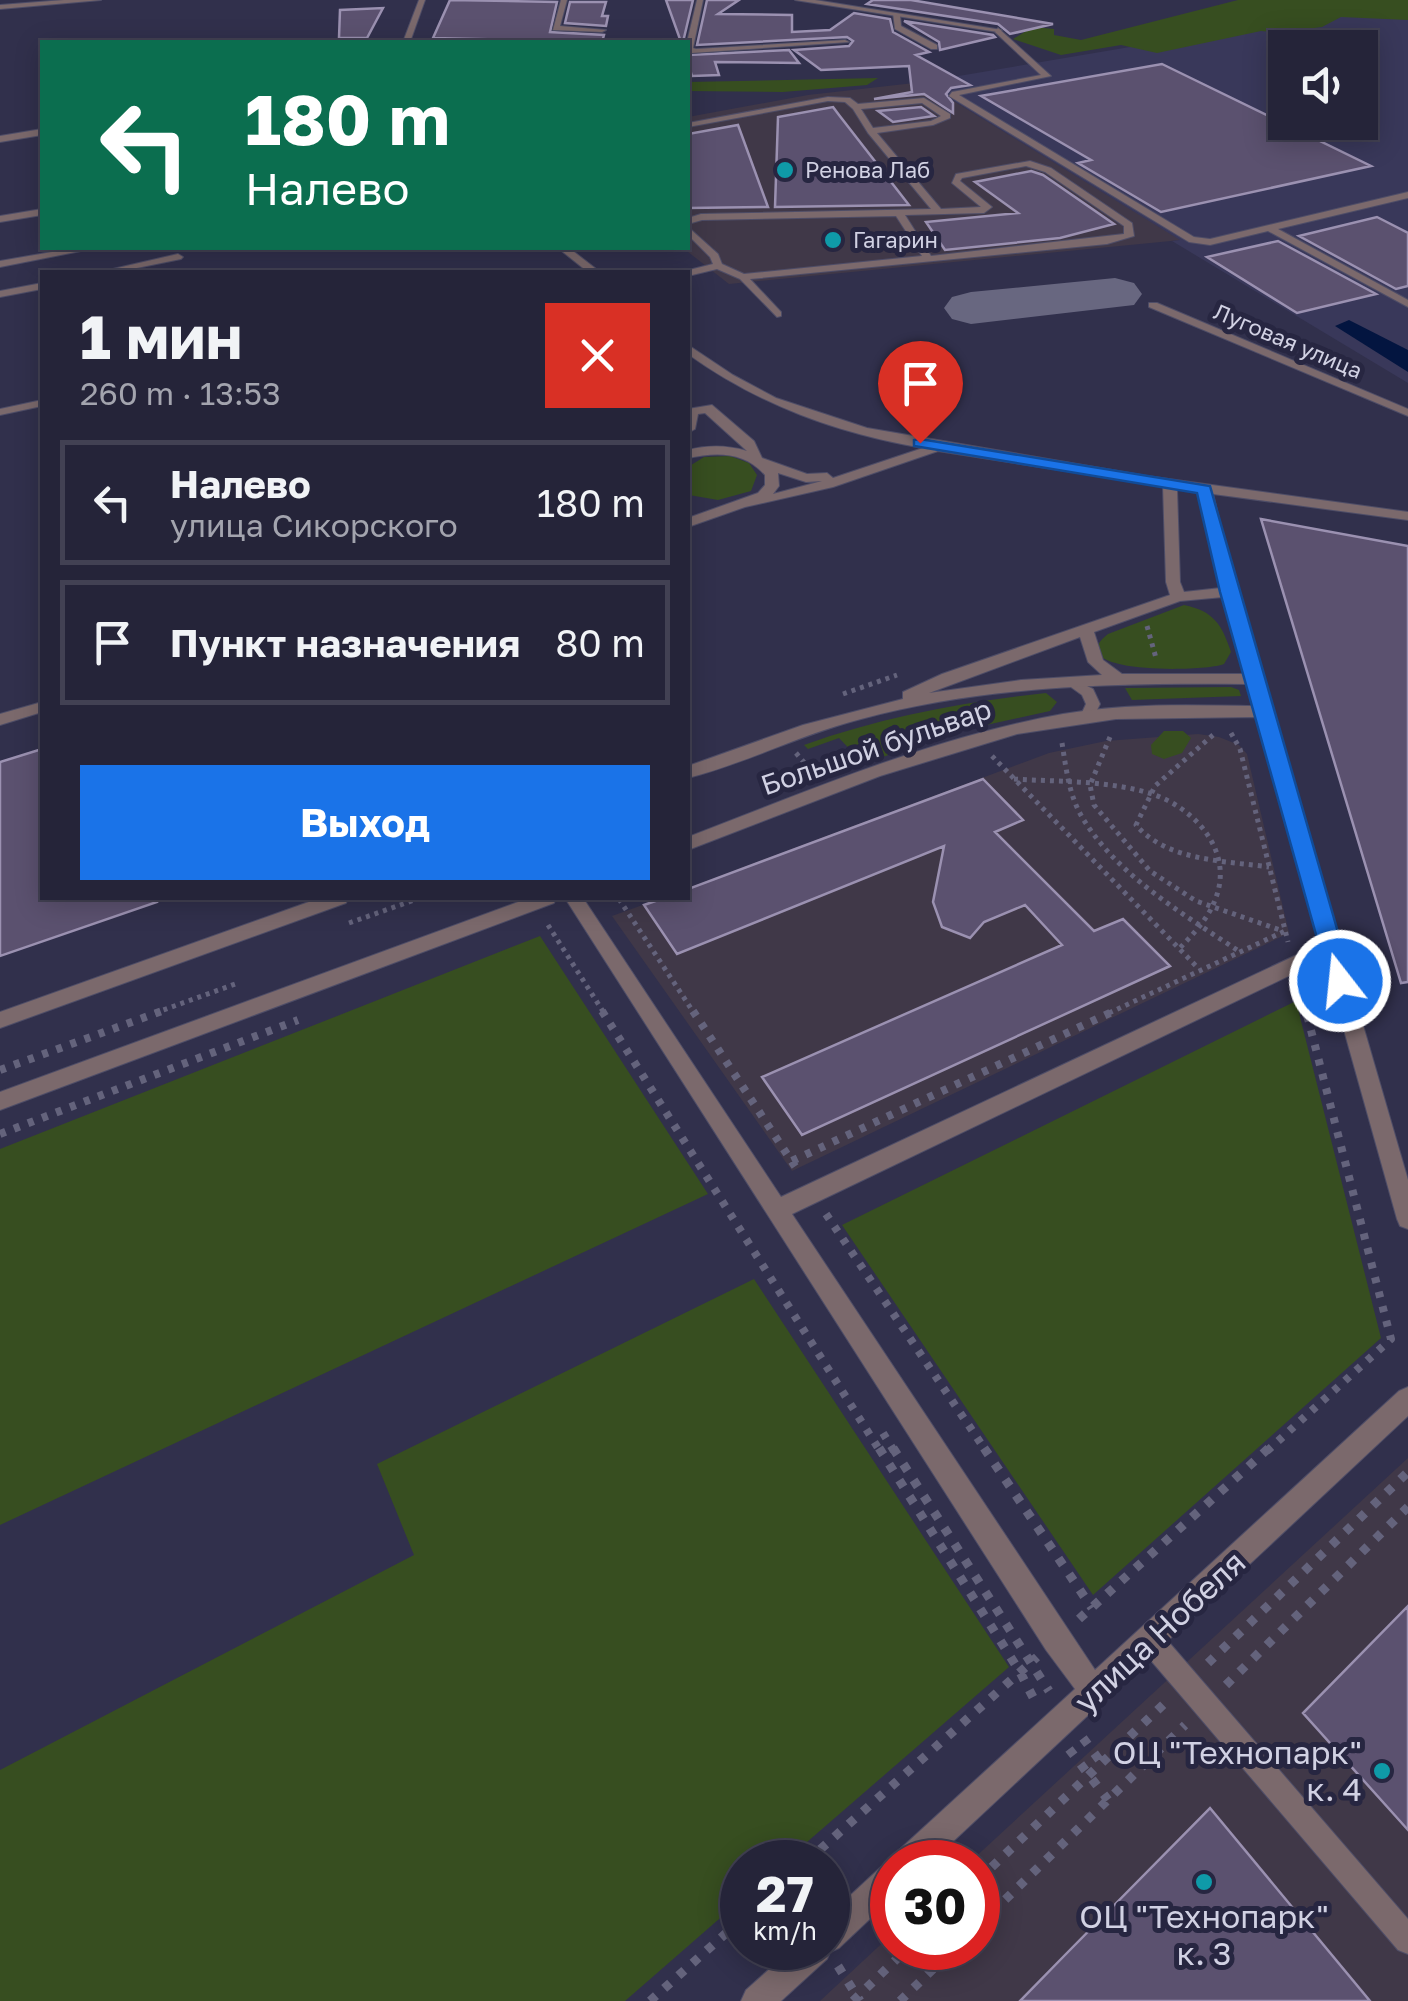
<!DOCTYPE html>
<html lang="ru">
<head>
<meta charset="utf-8">
<style>
  :root { --surface:#252439; --page:#2d2c41; --text:#f1f3f6; --muted:#a3a4ae; --line:#424153; --accent:#1a73e8 }
  body { margin:0; font-family:"Golos Text",sans-serif; background:var(--page); color:var(--text); height:100vh; display:flex; flex-direction:column; font-size:38px; white-space:nowrap }
  * { box-sizing:border-box; margin:0 }
  p { font-size:32px; color:var(--muted) }
  .icon { flex:none; width:55px; height:55px; fill:none; stroke:currentColor; stroke-width:2; stroke-linecap:round; stroke-linejoin:round }
  .map { position:relative; flex:1; overflow:hidden }
  .panel { position:absolute; left:40px; top:270px; width:650px; height:630px; display:flex; flex-direction:column; background:var(--surface); border-radius:0px; box-shadow:0 5px 25px #0003,0 0 0 2px var(--line) }
  .panel>* { flex:none }
  .top-card { position:absolute; left:40px; top:40px; width:650px; height:210px; border-radius:0px; box-shadow:0 5px 25px #0003,0 0 0 2px var(--line); background:#0b6e4f; color:#fff; overflow:hidden }
  .fabs { position:absolute; left:1268px; top:30px; display:grid; gap:20px }
  .fabs a { display:grid; place-items:center; width:110px; height:110px; border-radius:0px; background:var(--surface); box-shadow:0 5px 25px #0003,0 0 0 2px var(--line); font-size:50px }
  .speed { position:absolute; left:720px; top:1840px; display:flex; gap:20px; font-size:50px; font-weight:700; text-align:center }
  .speed>* { display:grid; place-content:center; width:130px; height:130px; border-radius:50%; background:var(--surface); box-shadow:0 5px 25px #0003,0 0 0 2px var(--line); line-height:1 }
  .speed small { font-size:25px; font-weight:400 }
  .speed .limit { border:15px solid #d22; background:#fff; color:#111 }
  .pin { position:absolute; display:grid; place-items:center; width:85px; height:85px; color:#fff; margin:-102px -42px; border-radius:50% 50% 50% 0; rotate:-45deg; box-shadow:0 0 10px #0007 }
  .pin .icon { rotate:45deg }
  .me { position:absolute; width:110px; margin:-55px; rotate:344deg; stroke-linejoin:round; filter:drop-shadow(0 0 8px #0008) }
  .turn { display:flex; align-items:center; gap:35px; height:210px; padding:0 40px; font-size:45px }
  .turn .icon { width:130px; height:130px; stroke-width:2.5 }
  .turn b { display:block; font-size:70px; line-height:85px }
  .round { display:grid; place-items:center; flex:none; width:105px; height:105px; border-radius:0px; background:var(--page) }
  .summary { display:flex; align-items:center; justify-content:space-between; height:170px; padding:0 40px }
  h1 { font-size:60px; font-weight:700; line-height:75px }
  .action { display:flex; gap:20px; margin-top:auto; padding:20px 40px }
  .action a { flex:1; height:115px; border-radius:0px; background:var(--accent); color:#fff; font-size:40px; font-weight:700; line-height:115px; text-align:center }
  ul { padding:0; list-style:none }
  li { display:flex; align-items:center; gap:30px; height:125px; margin:0 20px 15px; padding:0 20px; border:5px solid var(--line); border-radius:0px }
  li div { flex:1 }
  li b { display:block; font-size:38px }
  li em { font-style:normal }
  .map>svg:first-child { display:block }
  .commercial { fill:#403848 }
  .built { fill:#39385a; fill-rule:evenodd }
  .green { fill:#374e20 }
  .water { fill:#031540 }
  .lines { fill:none; stroke-linecap:round; stroke-linejoin:round }
  .taxiway { fill:#686780; fill-rule:evenodd }
  .building { fill:#5b516f; stroke:#9b91b1; stroke-width:2.5 }
  .service-casing { stroke:#4e4d67; stroke-width:2 }
  .minor-casing { stroke:#4e4d67; stroke-width:2 }
  .path-far2 { stroke:#64637c; stroke-width:5; stroke-dasharray:4 5; stroke-linecap:butt }
  .path-far1 { stroke:#64637c; stroke-width:8; stroke-dasharray:6 9; stroke-linecap:butt }
  .path { stroke:#64637c; stroke-width:9; stroke-dasharray:8 11; stroke-linecap:butt }
  .service { fill:#7b696c; fill-rule:evenodd }
  .minor { fill:#7b696c; fill-rule:evenodd }
  .route { fill:#1a73e8; stroke:#114b97; stroke-width:2.5 }
  .culture-dot { fill:#0f9aa8; stroke:#272641; stroke-width:4 }
  .labels { text-anchor:middle; stroke-width:10; stroke-linejoin:round; paint-order:stroke }
  .far-poi-label { font-size:22px; fill:#d1d1e3; stroke:#272641; text-anchor:start }
  .far-street-label { font-size:22px; fill:#d1d1e3; stroke:#272641 }
  .street-label { font-size:28px; fill:#d1d1e3; stroke:#272641 }
  .near-street-label { font-size:32px; fill:#d1d1e3; stroke:#272641 }
  .near-poi-label { font-size:32px; fill:#d1d1e3; stroke:#272641; text-anchor:end }
</style>
</head>
<body>
<div class="map">
<svg width="1408" height="2001" viewBox="0 0 1408 2001">
  <rect width="100%" height="100%" fill="#31304c"/>
  <!-- commercial -->
  <path class="commercial" d="M923,82l258,158 -452,44 -46,-36h5v-131l120,-22z
    M1198,734l21,3 20,8 8,9 42,179 -497,238 -180,-255 50,-18h26v-10l361,-135 57,-12z
    M1408,1458v543h-588l72,-67v14h86v-86h-8z"/>
  <!-- built -->
  <path class="built" d="M1408,0v383l-236,-142 8,-1 -257,-158zM1285,48h75v74h-75z"/>
  <!-- green -->
  <path class="green" d="M1238,0h170v20l-67,-3 -19,10 -16,2 -5,6 -40,-4 -104,22 -36,-8 -60,10 -48,-16 20,-12 21,2v6l27,5z
    M878,78l-11,7 -84,7 -95,-1v-9z
    M730,456l19,7 8,12 -6,16 -33,9 -29,-5 -1,-28 16,-10z
    M1184,605c30,6 38,20 47,47l-7,12c-18,8 -168,11 -116,-30z
    M1231,687l8,3 2,6 -109,4 -7,-12z
    M1046,693l11,9 -7,9 -105,23 -81,30 -25,-26 -31,11 -4,-4c78,-28 159,-43 242,-52z
    M1164,731h19l8,7 -9,15 -18,6 -12,-5 -1,-9z
    M540,936l168,258 -708,331v-376z
    M1296,1001l85,337 -288,257 -251,-370z
    M754,1279l255,388 -225,195h-42v37l-117,102h-625v-231l414,-215 -37,-91z"/>
  <!-- water -->
  <path class="water" d="M1349,320l59,30v22l-73,-46z"/>
  <g class="lines">
    <!-- taxiway -->
    <path class="taxiway" d="M1115,278l19,5 8,11 -8,11 -163,19 -19,-5 -8,-11 8,-11 19,-5z"/>
  </g>
  <!-- building -->
  <path class="building" d="M450,0l107,2 -7,30 54,3 -2,7 -169,-4z
    M666,0h27l-10,42h-2z
    M707,0h32l-21,14 74,1v17l38,-2 24,-17 36,6 3,13 36,20 -13,3 54,30 -19,3 -5,6 7,9v10l-29,-19 -50,5 38,-7 -3,-26 -88,4 -27,-20 55,-4 4,-5 -6,-4 -150,8z
    M873,0h38l142,24 -43,10 -12,-10 -131,-20z
    M570,2h36l-4,14h6l-2,10 -41,-3z
    M383,8l-16,30h-28l1,-28z
    M904,21l89,14 2,2 -55,13 -1,-8z
    M789,50l10,13 -84,-1 4,13 -27,1 -4,-13v-8z
    M1162,64l209,102 -210,46 -83,-49 13,-3 -110,-64z
    M833,107l6,8 70,90 -134,2 3,-90z
    M921,107l13,9 -41,6 -15,-11z
    M738,125l30,82 -80,1v-74z
    M1031,171l12,4 71,49 -54,14 -115,12 -19,-28 92,-9 -43,-31z
    M1377,217l31,16v53l-12,3 -97,-53z
    M1278,241l98,53 -79,19 -90,-56z
    M1261,519l147,27v436l-7,1z
    M42,749v149h114l1,4 -157,54v-194z
    M983,779l40,41 -28,12 99,99 29,-12 47,47 -368,169 -40,-58 300,-132 -37,-40 -41,17 -14,16 -28,-11 -9,-25 11,-56 -267,108 -33,-49 20,-7h24v-9z
    M1408,1606v224l-105,-117z
    M1210,1808l160,193h-350l45,-46z"/>
  <g class="lines">
    <!-- service casing -->
    <g class="service-casing">
      <path id="service" d="M419,0h6l-15,42h-7z
        M561,0h6l-7,26 46,4 -4,2 -49,-2z
        M697,0h6l-10,48 3,1 149,-9 4,2 -157,11 -4,-2 -1,-9z
        M893,13l7,2 1,11 36,19v4h-6l-36,-20z
        M998,28l53,48 -92,19 235,142 16,2 198,-47v6l-130,31 130,71v7l-140,-76 -58,14 -21,-3 -240,-146 3,-4 89,-17 -46,-43z
        M828,97l22,1 8,6 66,-6 26,16v4l-17,7 -56,8 64,76 40,-2 -29,-24 4,-9 74,-13 21,7 81,55 2,13 -27,8 -357,35 31,33v4l-4,1 -37,-38 -23,-10 -29,7 -3,-5 28,-7 -3,-7 -22,-22v-8l30,27 4,10 22,10 178,-18 -26,-40 -194,4 -14,4v-6l13,-4 230,-5 -63,-76 -15,-24 -8,-7 -17,-1 -140,26v-4zM922,103l19,13 -10,5 -58,7 -12,-19zM1026,166l19,6 79,54v8l-193,22 -26,-41 79,-2 8,-6 -32,-26 2,-3z
        M178,254l5,3 -2,2 -64,13h-17z
        M42,283v6l-42,8v-6z
        M1149,303h8l251,106v7l-259,-109z
        M42,400v6l-42,9v-6z
        M1071,678l22,11 7,15 -8,16h-10l-2,-3 6,-13 -4,-9 -18,-13z
        M1151,1629l9,3 248,287v35l-10,-4 -256,-300 -3,-9 3,-9z"/>
    </g>
    <!-- minor casing -->
    <g class="minor-casing">
      <path id="minor" d="M64,0h37l-101,9v-4z
        M795,0h20l187,30 -4,2z
        M42,129v6l-42,7v-6z
        M42,209v6l-42,7v-6z
        M75,248h21l-96,19v-6z
        M558,248h11l31,24h-12z
        M688,345l45,30 43,23 91,30 280,48 261,36v8l-195,-26 24,98 171,588v49l-8,-3 -3,-7 -73,-260 -532,255 303,456 304,-279 9,-4v29l-477,446h-37l4,-11 177,-162 -29,-39 -481,-752h18l198,299 539,-253 -64,-227 -140,2 -99,15 -137,42 -192,74v-13c123,-47 245,-100 375,-123 63,-11 127,-9 190,-8l-6,-22c-129,-1 -260,1 -386,35 -59,15 -115,44 -173,59v-12l115,-41 100,-26v-7l39,-18 228,-79 -4,-13 -3,-96 -225,-35 -105,36 -88,20 -57,20v-9l70,-25 7,-8v-10c-21,-24 -49,-23 -77,-17v-8c20,-5 38,-5 59,1l-42,-38 -7,1 -3,15 -7,4v-24l24,-4 42,36 8,17 45,16 20,-1 6,5 90,-30c-86,-15 -164,-43 -235,-94zM778,473l28,9 16,-1 -49,13 6,-8zM1177,489l22,3 22,96 -37,4 -4,-10zM1223,597l21,77h-122l-19,-14 -9,-28 86,-31zM1080,637l8,25 14,13 -81,5 -92,13z
        M42,702v10l-42,13v-11z
        M320,898h28l-2,5 -346,125v-16z
        M529,898h27l-2,5 -554,207v-18z
        M892,1863v35l-53,50 -9,4 -3,7 -46,42h-40l5,-11 47,-42h35v-32l53,-49z"/>
    </g>
    <!-- path-far2 -->
    <path class="path-far2" d="M1147,626l9,32
      M843,694l54,-19
      M1231,733l9,16 48,193
      M1213,735l-58,51 -19,39c31,36 89,36 133,42
      M1110,737l-20,48 4,20 56,66 46,30 87,30
      M1062,743c4,25 7,52 20,74 35,59 103,98 158,135
      M796,753l18,21
      M992,756l207,213
      M1014,779c45,3 94,1 138,15 43,14 83,58 63,106 -7,19 -22,34 -36,49
      M619,899l75,114
      M349,923l71,-25
      M548,925l56,88
      M1300,987l7,26
      M155,1013l83,-30
      M1109,1013l176,-82"/>
    <!-- path-far1 -->
    <path class="path-far1" d="M602,1011l278,440
      M693,1011l107,163
      M0,1070l162,-59
      M0,1134l298,-114
      M792,1161l322,-150
      M826,1214l160,237
      M883,1433l11,18
      M1267,1451l124,-112 -85,-328"/>
    <!-- path -->
    <path class="path" d="M879,1448l141,224 18,35
      M893,1448l156,243
      M984,1448l108,160
      M1079,1619l190,-171
      M1208,1663l200,-191
      M1226,1685l182,-178
      M1083,1738l17,23
      M1069,1749l39,51
      M806,1862l231,-205
      M978,1880l188,-178
      M978,1926l207,-201
      M838,1966l22,35
      M650,2001l92,-82
      M853,2001l55,-53
      M900,2001l55,-53"/>
    <!-- service -->
    <use href="#service" class="service"/>
    <!-- minor -->
    <use href="#minor" class="minor"/>
  </g>
  <!-- route -->
  <path class="route" d="M920,439l290,47 142,495 -4,6h-15l-4,-6 -109,-389 -23,-99 -283,-47v-6z"/>
  <!-- markers -->
  <g class="culture-dot">
    <circle cx="785" cy="170" r="10"/>
    <circle cx="833" cy="240" r="10"/>
    <circle cx="1382" cy="1771" r="10"/>
    <circle cx="1204" cy="1882" r="10"/>
  </g>
  <g class="labels">
    <!-- far-poi labels -->
    <g class="far-poi-label">
      <text x="805" y="178">Ренова Лаб</text>
      <text x="853" y="248">Гагарин</text>
    </g>
    <!-- far-street labels -->
    <g class="far-street-label">
      <text transform="translate(1288 341) rotate(23)" y="8">Луговая улица</text>
    </g>
    <!-- street labels -->
    <g class="street-label">
      <text transform="translate(876 747) rotate(-19)" y="10">Большой бульвар</text>
    </g>
    <!-- near-street labels -->
    <g class="near-street-label">
      <text transform="translate(1160 1632) rotate(-43)" y="11">улица Нобеля</text>
    </g>
    <!-- near-poi labels -->
    <g class="near-poi-label">
      <text x="1362" y="1764">ОЦ "Технопарк"<tspan x="1362" dy="37">к. 4</tspan></text>
      <text x="1204" y="1928" text-anchor="middle">ОЦ "Технопарк"<tspan x="1204" dy="37">к. 3</tspan></text>
    </g>
  </g>
</svg>
<div class="fabs">
<a><svg class="icon" aria-label="sound" viewBox="0 0 24 24"><path d="M4 9h4l5-4v14l-5-4H4zM17 9q2 3 0 6"/></svg></a>
</div>
<div class="speed"><div>27<small>km/h</small></div><div class="limit">30</div></div>
<div class="pin" style="left:920px;top:443px;background:#d93025"><svg class="icon" aria-label="arrive" viewBox="0 0 24 24"><path d="M6 21V4h12l-3 4 3 4H6"/></svg></div>
<svg class="me" style="left:1340px;top:981px" viewBox="-20 -20 40 40"><circle r="17" fill="#1a73e8" stroke="#fff" stroke-width="3"/><path d="M0-11L8 9 0 5-8 9z" fill="#fff"/></svg>
<div class="top-card">
<div class="turn"><svg class="icon" aria-label="left" viewBox="0 0 24 24"><path d="M17 20v-9H6M10 6l-5 5 5 5"/></svg><div><b>180 m</b>Налево</div></div>
</div>
<section class="panel">
<div class="summary"><div><h1>1 мин</h1><p>260 m · 13:53</p></div><a class="round" style="background:#d93025;color:#fff"><svg class="icon" aria-label="close" viewBox="0 0 24 24"><path d="M6 6l12 12M18 6L6 18"/></svg></a></div>
<ul>
<li><svg class="icon" aria-label="left" viewBox="0 0 24 24"><path d="M17 20v-9H6M10 6l-5 5 5 5"/></svg><div><b>Налево</b><p>улица Сикорского</p></div><em>180 m</em></li>
<li><svg class="icon" aria-label="arrive" viewBox="0 0 24 24"><path d="M6 21V4h12l-3 4 3 4H6"/></svg><div><b>Пункт назначения</b></div><em>80 m</em></li>
</ul>
<div class="action"><a>Выход</a></div>
</section>
</div>
</body>
</html>
